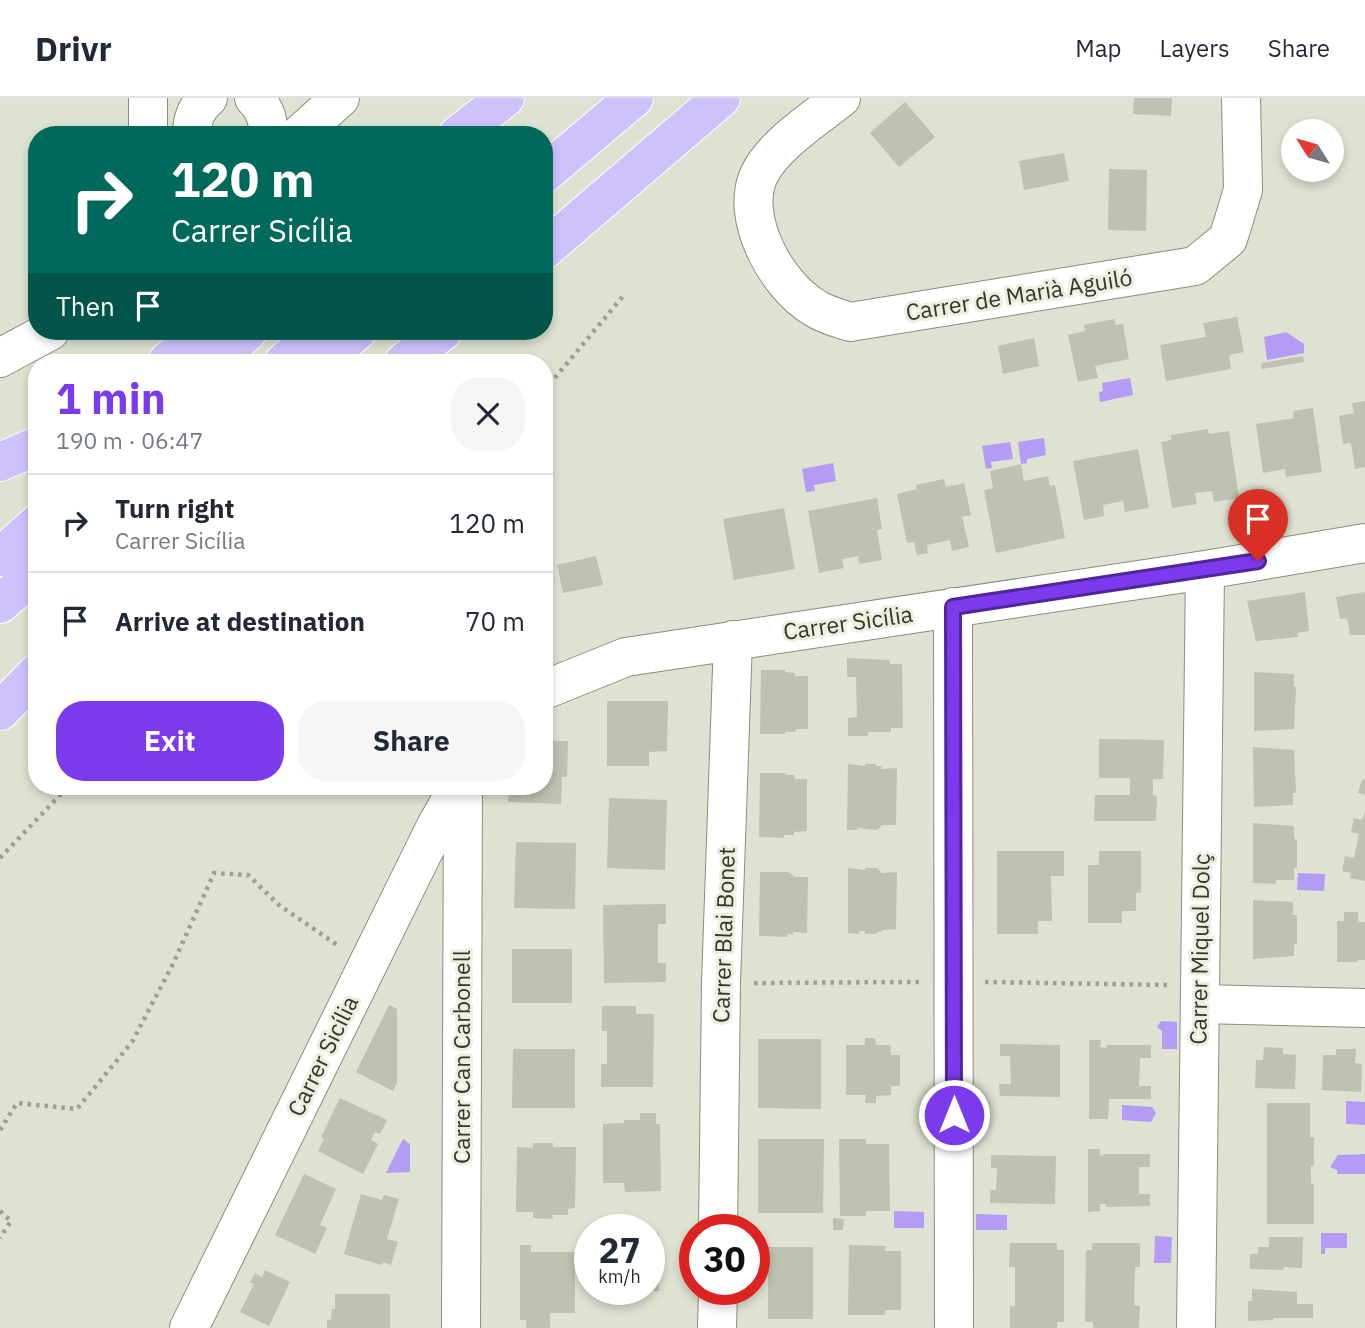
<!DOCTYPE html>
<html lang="en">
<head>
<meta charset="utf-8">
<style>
  :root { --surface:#fff; --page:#f6f6f7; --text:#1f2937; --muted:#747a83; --line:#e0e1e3; --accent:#7c3aed }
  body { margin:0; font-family:"IBM Plex Sans",sans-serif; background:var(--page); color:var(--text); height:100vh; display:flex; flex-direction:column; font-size:26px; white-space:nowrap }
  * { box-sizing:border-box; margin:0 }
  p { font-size:23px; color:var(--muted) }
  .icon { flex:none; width:38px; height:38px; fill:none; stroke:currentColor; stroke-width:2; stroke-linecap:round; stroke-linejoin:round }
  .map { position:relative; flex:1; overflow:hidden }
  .sheet { position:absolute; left:28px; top:256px; width:525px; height:441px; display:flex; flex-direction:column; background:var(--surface); border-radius:28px; box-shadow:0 4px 10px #0003 }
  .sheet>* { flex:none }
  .top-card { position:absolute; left:28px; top:28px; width:525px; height:214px; border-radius:28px; box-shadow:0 4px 10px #0003; background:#00695c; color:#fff; overflow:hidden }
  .needle { width:46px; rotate:307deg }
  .fabs { position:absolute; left:1281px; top:21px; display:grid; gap:14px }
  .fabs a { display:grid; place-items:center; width:63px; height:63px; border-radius:50%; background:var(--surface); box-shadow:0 4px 10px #0003; font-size:35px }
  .speed { position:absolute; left:574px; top:1116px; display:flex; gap:14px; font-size:35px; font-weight:700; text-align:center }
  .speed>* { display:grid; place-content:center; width:91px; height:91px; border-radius:50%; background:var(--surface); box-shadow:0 4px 10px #0003; line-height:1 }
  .speed small { font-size:18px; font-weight:400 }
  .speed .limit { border:10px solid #d22; background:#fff; color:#111 }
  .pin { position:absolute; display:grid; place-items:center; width:60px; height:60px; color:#fff; margin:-72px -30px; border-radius:50% 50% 50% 0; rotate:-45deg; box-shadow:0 0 7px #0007 }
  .pin .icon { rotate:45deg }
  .me { position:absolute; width:77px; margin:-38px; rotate:0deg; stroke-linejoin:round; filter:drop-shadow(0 0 5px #0008) }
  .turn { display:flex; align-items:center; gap:24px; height:147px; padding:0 28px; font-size:32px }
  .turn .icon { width:91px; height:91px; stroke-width:2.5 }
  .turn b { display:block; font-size:49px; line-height:60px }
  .then { display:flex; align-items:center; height:66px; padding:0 28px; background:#0003; gap:14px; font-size:26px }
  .round { display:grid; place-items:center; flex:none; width:74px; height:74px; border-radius:28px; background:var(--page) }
  .headline { display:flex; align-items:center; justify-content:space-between; height:119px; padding:0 28px }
  h1 { font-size:42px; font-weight:700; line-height:52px; color:var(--accent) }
  .cta { display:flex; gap:14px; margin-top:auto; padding:14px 28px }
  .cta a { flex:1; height:80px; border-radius:28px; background:var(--accent); color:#fff; font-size:28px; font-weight:700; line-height:80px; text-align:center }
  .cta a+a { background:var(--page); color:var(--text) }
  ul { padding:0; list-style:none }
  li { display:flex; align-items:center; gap:21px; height:98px; padding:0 28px; border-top:2px solid var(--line) }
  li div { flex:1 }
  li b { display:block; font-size:26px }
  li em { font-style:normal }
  header { display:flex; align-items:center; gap:42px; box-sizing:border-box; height:98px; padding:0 35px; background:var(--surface); border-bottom:2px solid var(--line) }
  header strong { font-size:33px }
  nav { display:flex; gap:38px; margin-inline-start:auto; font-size:24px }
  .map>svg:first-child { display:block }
  .water { fill:#b49cf6 }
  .building { fill:#bec2b0 }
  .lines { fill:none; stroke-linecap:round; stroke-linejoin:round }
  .minor-casing { stroke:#8b8e7d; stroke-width:40 }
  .highway-casing { stroke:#fff; stroke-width:40 }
  .path { stroke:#9ea093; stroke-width:4.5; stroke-dasharray:3.5 5; stroke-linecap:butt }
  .minor { stroke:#fff; stroke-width:38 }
  .highway { stroke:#cfc2fc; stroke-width:38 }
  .route-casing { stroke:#51269a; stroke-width:18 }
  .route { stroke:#7c3aed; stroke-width:12 }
  .labels { text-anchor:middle; stroke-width:6; stroke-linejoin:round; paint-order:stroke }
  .street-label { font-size:23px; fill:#34352e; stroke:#ecefdd }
</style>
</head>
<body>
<header>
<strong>Drivr</strong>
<nav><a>Map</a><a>Layers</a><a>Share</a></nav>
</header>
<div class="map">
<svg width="1365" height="1230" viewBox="0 0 1365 1230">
  <rect width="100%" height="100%" fill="#dee2d0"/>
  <!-- water -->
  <path class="water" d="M1286,234l18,12v9l-37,7 -3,-23z
    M1130,280l3,17 -33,7 -1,-10 4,-1 -1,-8z
    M1044,340l2,17 -19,4v4l-6,1 -3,-22z
    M1010,344l3,17 -22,3 1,6 -6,1 -4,-23z
    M833,365l3,18 -22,4 1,6 -9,1 -4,-23z
    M1298,775l27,1 -1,17 -27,-1z
    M1161,923l16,1v27h-15v-18l-5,-4z
    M1346,1003l19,1v23l-19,-1z
    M1122,1007l30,2 4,6 -5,9 -29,-2z
    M403,1041l7,5v28l-24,1z
    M1365,1056v20h-28v-4l-7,-3 8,-12z
    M894,1113l30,1v16h-30z
    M976,1116l31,1v15h-31z
    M1321,1135h26v15h-22v6h-4z
    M1155,1138l17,1 -1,26h-17z"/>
  <!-- building -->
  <path class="building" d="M1134,0h38l-1,18 -38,-2z
    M905,4l30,35 -36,30 -29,-34z
    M1064,55l5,28 -45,9 -5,-29z
    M1109,71l38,1 -1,61 -38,-1z
    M1237,219l7,35 -15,3 2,14 -65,12 -6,-36 46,-8 -3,-14z
    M1114,221l2,6 7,-1 6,35 -34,7 3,12 -20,4 -10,-47 17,-4 -1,-6z
    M1034,240l5,28 -36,8 -5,-28z
    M1303,258l1,6 -42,7 -1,-6z
    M1365,303v66l-10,2 -4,-26 -8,1 -4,-28 15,-3 -2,-10z
    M1313,310l9,64 -36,5 -1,-8 -22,4 -7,-49 38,-6 -1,-7z
    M1208,331l1,5 20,-3 10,67 -25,4 -2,-11 -17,2 2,11 -25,4 -11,-66 10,-2v-5z
    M1138,351l11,59 -24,4 -2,-11 -20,4 1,11 -20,4 -11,-59z
    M1021,366l3,17 24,-5 2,10 5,-1 10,53 -69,15 -12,-63 9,-2 -3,-17z
    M944,381l2,8 18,-4 7,32 -9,2 7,30 -17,4 -2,-11 -23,5 1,8 -11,2 -3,-13 -7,1 -10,-49 20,-5 -1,-4z
    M877,400l5,31 -5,1 5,30 -23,4 -1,-8 -16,3 2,9 -25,5 -11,-62z
    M784,410l11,61 -61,11 -11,-61z
    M596,458l7,29 -40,8 -6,-28z
    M1305,494l4,39 -12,2 1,4 -42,4 -9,-40z
    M1365,494v43h-15l-3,-17 -7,1 -4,-22z
    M847,560l42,2 1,4h12l1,64h-12v4h-23v4h-20v-18l9,-1 -1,-40h-9z
    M761,572h24v2l10,1v3h13v53h-12l-1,3h-10v2h-25z
    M1254,574l40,2v13h2l-2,42 -40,2z
    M607,603h61l-1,50 -18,1v14h-42z
    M1099,641l65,1 -1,39h-10v16l4,1 -1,25h-62l1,-26h35v-17h-31z
    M544,643h24l-1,36h-5l-1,27 -53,-2 1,-15 35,-1z
    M1253,649l41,3 2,43h-3v12l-39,2z
    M848,666l17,2v-2h11v2h6l-1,3 16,-1 -1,57h-14l-5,5 -19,-2 -1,2h-10z
    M760,675h25l1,2h8l1,4h12v52l-13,1v3h-10v3l-25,-1z
    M1362,681l3,1v15l-7,-2z
    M609,700l58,2 -2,70 -58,-2z
    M1365,714v69l-15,-3 1,-5 -9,-2 3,-15 9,2 5,-24 -8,-2 3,-14 8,2z
    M1253,725l41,3v13l3,1v28h-3v12h-18v4l-23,-1z
    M516,744l60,1 -1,66 -61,-1z
    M997,753h67v25h-13l1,45h-14v13h-41z
    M1099,753h42v41l-5,1v18h-14v12h-34v-58h11z
    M848,770l17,2v-2h12l5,5 15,-1 -1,57 -14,1 -1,2h-4v2h-12v-3h-6v3l-11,-1z
    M760,774h28l7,5h13l-1,56 -14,-1v3l-5,-1 -1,3 -28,-1z
    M1253,802l40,2v13h4v29h-3v12l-41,3z
    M666,806v20h-8v39h8v19l-62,1 -1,-78z
    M1344,814h14v10h7v38h-7l-1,2h-20v-41h7z
    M512,851h60v54h-60z
    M389,907l8,4v74l-4,8 -37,-19z
    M602,908h34v8h18l-1,73h-52v-23h6v-33h-5z
    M865,940h10l1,7h14l1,10h9v31h-9v9l-15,1v7h-11l1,-8h-20v-50h19z
    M758,941h63v70l-63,-1z
    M1089,942h12l-1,7 7,1 -1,-3h45v13h-11l-1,28h12v13h-42l-1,20h-19z
    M1000,946l60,1v52l-60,-1 -1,-12h12l-1,-28h-10z
    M1264,949l19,1v6l13,1 -1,34 -40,-1 1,-28h7z
    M513,951h62v59h-63z
    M1336,951h20l-1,14 7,1 -1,28 -39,-2 1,-35h13z
    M340,1000l47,22 -7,14 -5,-2 -4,8 7,4 -15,30 -45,-23 6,-12 -3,-2z
    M1267,1005h43v34h4v29h-3v17l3,1v40h-47z
    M640,1015h16v11h4l1,67 -36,1 -1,-9h-21v-59l21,-1v-3h16z
    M758,1041h66l-1,74h-65z
    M839,1041h27v5h23l1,67h-24v5h-26z
    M533,1045h20v4h23l-1,61 -7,1v6h-16l1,4 -20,-1v-6h-17l1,-65 16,1z
    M1088,1051h12v7l6,-2h44v13h-11v27h11v12l-44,1v-3h-6v7l-12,1z
    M991,1057l65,1 -1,48 -65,-1v-13h6l1,-22h-6z
    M304,1076l32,15 -16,36 7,3 -12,26 -40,-19z
    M361,1096l21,6 2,-5 15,4 -12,40 11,3 -7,23 -8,-3 -1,3 -38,-11z
    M833,1120l11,1 -1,11h-10z
    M649,1135h10v58h-10z
    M1269,1139h34l-1,31 -18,-1 -1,3 -33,-1v-15h8v-7h11z
    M1010,1145h47v7h7v72h-7v6h-47v-22h5v-39h-6z
    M1092,1145h48v24h-5l-1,38 6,1 -1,22h-46v-6h-8l1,-72h6z
    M520,1147h11v7h44v61h-25v15h-24v-8h-6z
    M849,1147l37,1 -1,5h16v59h-16v5h-37z
    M768,1149h45v72h-45z
    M265,1172l25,12 -21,44 -29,-14 14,-28 -4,-2 5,-9 7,4z
    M1252,1191l45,3v12h16v14h-40v2l-25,1v-20h4z
    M630,1192h13v5h-12z
    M335,1196h55v34h-63v-9l4,1 1,-11h3z"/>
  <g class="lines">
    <!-- minor casing -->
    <g class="minor-casing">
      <path id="minor" d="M148,0v37
        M254,0c10,10 16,22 13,37
        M841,0c-25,20 -68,47 -82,77 -20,43 18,111 56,133 10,7 24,10 35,14l345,-56 33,-27 15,-49 -2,-92
        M192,37c0,-16 4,-27 16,-37
        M299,37l41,-37
        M0,260l50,-27
        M953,509l1,721
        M544,592l82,-33 579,-87 160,-27
        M1200,906l165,4
        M718,1132l3,-247 12,-343
        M189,1230l247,-502 23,-40
        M461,1230l2,-542
        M717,1230l1,-38
        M1196,1230l9,-758"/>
    </g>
    <!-- highway casing -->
    <g class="highway-casing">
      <path id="highway" d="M458,37l47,-37
        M544,76l90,-76
        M544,152l177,-152
        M167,264l38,-31
        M214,264l34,-31
        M284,264l37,-31
        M320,264l37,-31
        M404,264l39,-31
        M0,364l37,-16
        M0,459l37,-33
        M0,506l37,-32
        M0,613l37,-38"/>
    </g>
    <!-- path -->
    <path class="path" d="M544,293l80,-96
      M0,760l60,-63 22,-9
      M985,884l184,3
      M754,885l166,-1
      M0,1032l17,-27 60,6 55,-67 41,-78 41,-91 34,2 31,30 61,42
      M0,1113l11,10 -11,17"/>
    <!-- minor -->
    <use href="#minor" class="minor"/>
    <!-- highway -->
    <use href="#highway" class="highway"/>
  </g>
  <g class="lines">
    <!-- route casing -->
    <g class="route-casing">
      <path id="route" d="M954,1017l-1,-508 305,-46"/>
    </g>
    <!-- route -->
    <use href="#route" class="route"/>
  </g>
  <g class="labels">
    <!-- street labels -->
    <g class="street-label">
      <text transform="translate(1019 197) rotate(-9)" y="8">Carrer de Marià Aguiló</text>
      <text transform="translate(848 525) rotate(-8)" y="8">Carrer Sicília</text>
      <text transform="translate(724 837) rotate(-88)" y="8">Carrer Blai Bonet</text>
      <text transform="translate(1200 851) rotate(-89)" y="8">Carrer Miquel Dolç</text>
      <text transform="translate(323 958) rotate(-64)" y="8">Carrer Sicília</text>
      <text transform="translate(462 959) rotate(-90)" y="8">Carrer Can Carbonell</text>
    </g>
  </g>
</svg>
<div class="fabs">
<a><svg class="needle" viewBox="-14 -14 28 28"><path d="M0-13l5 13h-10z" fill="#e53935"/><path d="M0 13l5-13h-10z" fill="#747a83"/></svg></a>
</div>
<div class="speed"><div>27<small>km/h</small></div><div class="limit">30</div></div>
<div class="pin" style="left:1258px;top:463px;background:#d93025"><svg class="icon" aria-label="arrive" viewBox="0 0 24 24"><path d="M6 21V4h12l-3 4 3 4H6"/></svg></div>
<svg class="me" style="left:954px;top:1017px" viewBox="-20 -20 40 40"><circle r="17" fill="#7c3aed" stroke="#fff" stroke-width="3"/><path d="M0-11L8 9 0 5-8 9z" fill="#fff"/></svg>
<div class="top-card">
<div class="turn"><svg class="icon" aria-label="right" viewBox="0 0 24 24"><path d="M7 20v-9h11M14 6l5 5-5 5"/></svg><div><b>120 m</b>Carrer Sicília</div></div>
<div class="then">Then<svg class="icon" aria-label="arrive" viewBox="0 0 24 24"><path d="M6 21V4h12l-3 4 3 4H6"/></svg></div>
</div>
<section class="sheet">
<div class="headline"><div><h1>1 min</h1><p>190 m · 06:47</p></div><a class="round"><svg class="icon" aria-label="close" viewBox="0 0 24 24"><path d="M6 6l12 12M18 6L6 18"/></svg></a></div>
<ul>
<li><svg class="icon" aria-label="right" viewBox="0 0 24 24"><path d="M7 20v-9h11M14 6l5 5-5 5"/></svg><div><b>Turn right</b><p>Carrer Sicília</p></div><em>120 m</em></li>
<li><svg class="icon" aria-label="arrive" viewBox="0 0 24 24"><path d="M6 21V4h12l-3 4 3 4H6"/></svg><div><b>Arrive at destination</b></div><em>70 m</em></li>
</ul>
<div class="cta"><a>Exit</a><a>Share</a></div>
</section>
</div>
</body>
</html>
